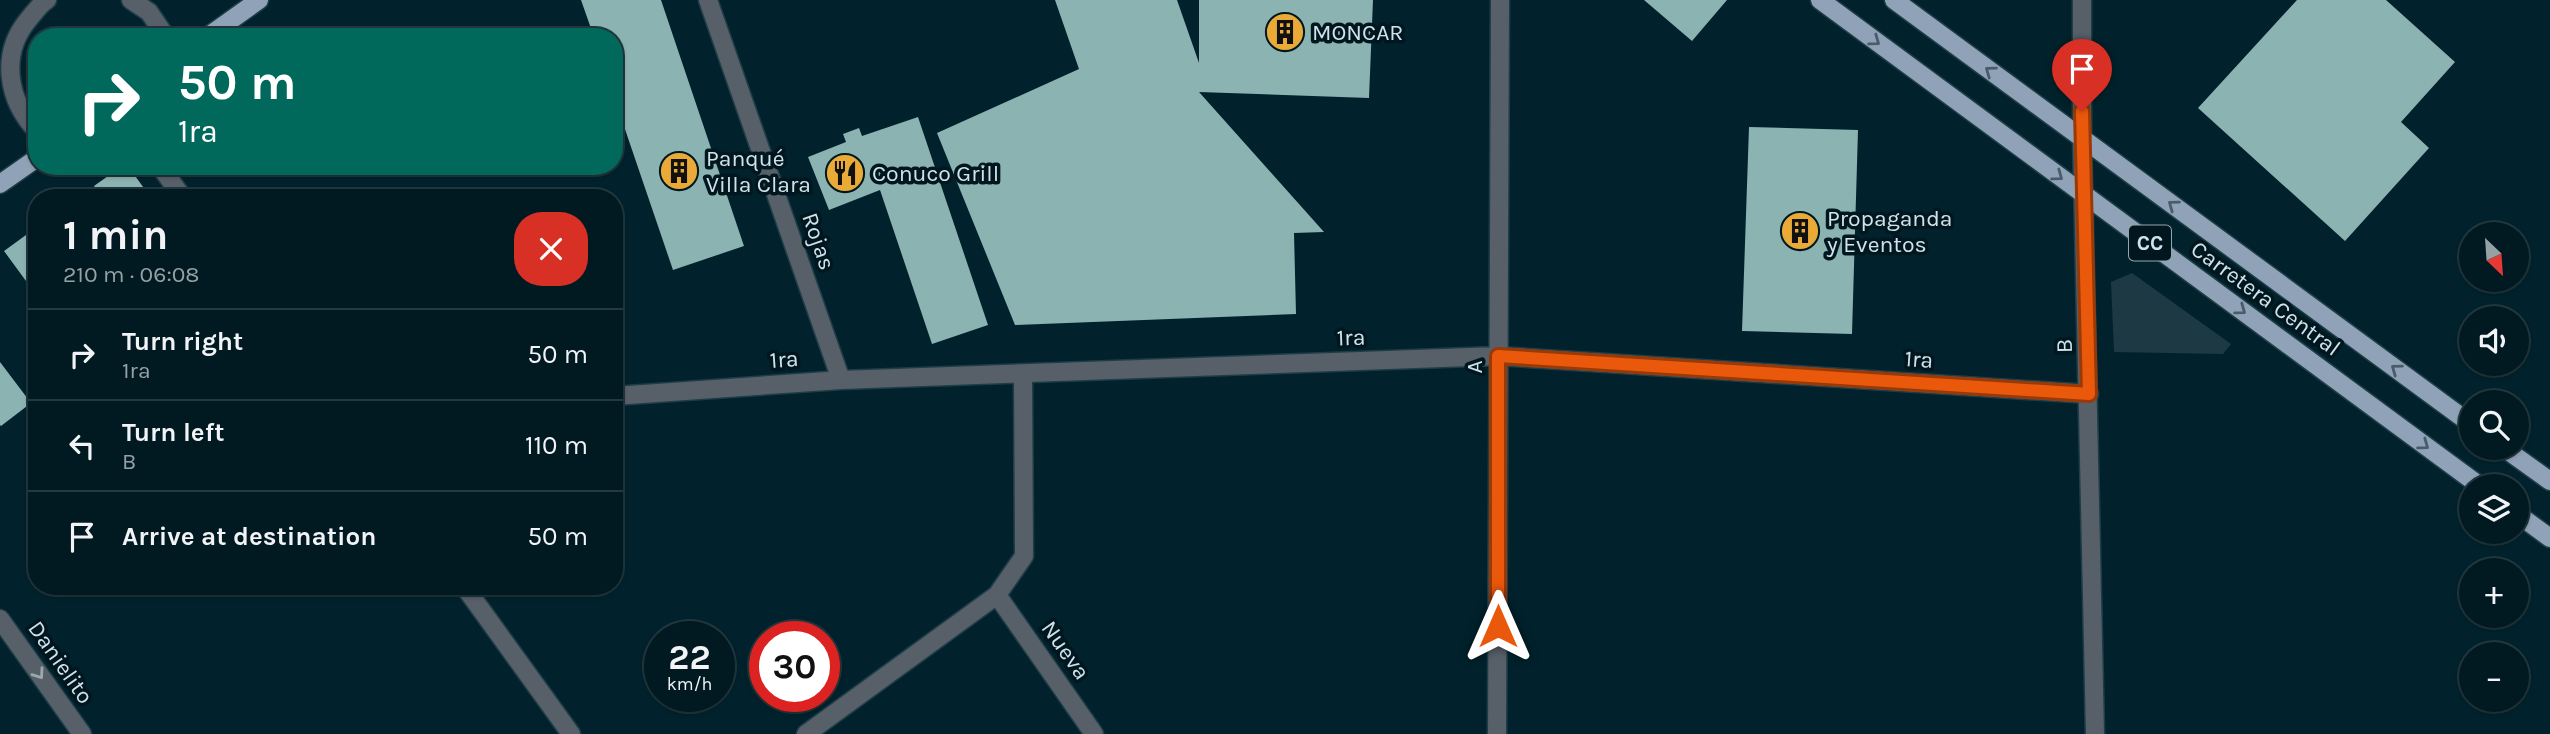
<!DOCTYPE html>
<html lang="en">
<head>
<meta charset="utf-8">
<style>
  :root { --surface:#011a21; --page:#0f272e; --text:#f1f3f6; --muted:#96a1a5; --line:#23383f }
  body { margin:0; font-family:Karla,sans-serif; background:var(--page); color:var(--text); height:100vh; display:flex; flex-direction:column; font-size:26px; white-space:nowrap }
  * { box-sizing:border-box; margin:0 }
  p { font-size:23px; color:var(--muted) }
  .icon { flex:none; width:38px; height:38px; fill:none; stroke:currentColor; stroke-width:2; stroke-linecap:round; stroke-linejoin:round }
  .map { position:relative; flex:1; overflow:hidden }
  .side { position:absolute; left:28px; top:189px; width:595px; height:406px; display:flex; flex-direction:column; background:var(--surface); border-radius:28px; box-shadow:0 2px 5px #0004,0 0 0 2px var(--line) }
  .side>* { flex:none }
  .guide { position:absolute; left:28px; top:28px; width:595px; height:147px; border-radius:28px; box-shadow:0 2px 5px #0004,0 0 0 2px var(--line); background:#00695c; color:#fff; overflow:hidden }
  .needle { width:46px; rotate:155deg }
  .buttons { position:absolute; left:2459px; top:222px; display:grid; gap:14px }
  .buttons a { display:grid; place-items:center; width:70px; height:70px; border-radius:50%; background:var(--surface); box-shadow:0 2px 5px #0004,0 0 0 2px var(--line); font-size:35px }
  .speed { position:absolute; left:644px; top:621px; display:flex; gap:14px; font-size:35px; font-weight:700; text-align:center }
  .speed>* { display:grid; place-content:center; width:91px; height:91px; border-radius:50%; background:var(--surface); box-shadow:0 2px 5px #0004,0 0 0 2px var(--line); line-height:1 }
  .speed small { font-size:18px; font-weight:400 }
  .speed .limit { border:10px solid #d22; background:#fff; color:#111 }
  .pin { position:absolute; display:grid; place-items:center; width:60px; height:60px; color:#fff; margin:-72px -30px; border-radius:50% 50% 50% 0; rotate:-45deg; box-shadow:0 0 7px #0007 }
  .pin .icon { rotate:45deg }
  .me { position:absolute; width:77px; margin:-38px; rotate:0deg; stroke-linejoin:round; filter:drop-shadow(0 0 5px #0008) }
  .turn { display:flex; align-items:center; gap:24px; height:147px; padding:0 35px; font-size:32px }
  .turn .icon { width:91px; height:91px; stroke-width:2.5 }
  .turn b { display:block; font-size:49px; line-height:60px }
  .round { display:grid; place-items:center; flex:none; width:74px; height:74px; border-radius:28px; background:var(--page) }
  .overview { display:flex; align-items:center; justify-content:space-between; height:119px; padding:0 35px }
  h1 { font-size:42px; font-weight:700; line-height:52px }
  ul { padding:0; list-style:none }
  li { display:flex; align-items:center; gap:21px; height:91px; padding:0 35px; border-top:2px solid var(--line) }
  li div { flex:1 }
  li b { display:block; font-size:26px }
  li em { font-style:normal }
  .map>svg:first-child { display:block }
  .green { fill:#1c3944 }
  .building { fill:#8bb3b2 }
  .lines { fill:none; stroke-linecap:round; stroke-linejoin:round }
  .minor-casing { stroke:#1e3d47; stroke-width:21 }
  .primary-casing { stroke:#1e3d47; stroke-width:21 }
  .minor { stroke:#575f69; stroke-width:18 }
  .primary { stroke:#90a2b7; stroke-width:18 }
  .oneway { stroke:#485c6c }
  .oneway2 { stroke:#9aa8b0 }
  .route-casing { stroke:#983908; stroke-width:18 }
  .route { stroke:#ea580c; stroke-width:12 }
  .labels { text-anchor:middle; stroke-width:7; stroke-linejoin:round; paint-order:stroke }
  .shield { fill:#011720; stroke:#93a6ad; stroke-width:2 }
  .shield-label { font-size:21px; font-weight:bold; fill:#d1e3ea }
  .poi-label { font-size:23px; fill:#d1e3ea; stroke:#011720; text-anchor:start }
  .street-label { font-size:23px; fill:#d1e3ea; stroke:#011720 }
</style>
</head>
<body>
<div class="map">
<svg width="2550" height="734" viewBox="0 0 2550 734">
  <rect width="100%" height="100%" fill="#01222c"/>
  <!-- green -->
  <path class="green" d="M2132,273l99,71 -8,10 -109,-2 -3,-70z"/>
  <!-- building -->
  <path class="building" d="M581,0h80l83,246 -71,24 -59,-173v-60h-20z
    M1055,0h122l22,63v-63h174l-4,98 -170,-6 125,140 -30,1 2,81 -281,11 -78,-192 142,-64z
    M1644,0h83l-35,41z
    M2297,0h89l69,62 -54,60 28,26 -84,93 -147,-133z
    M918,117l70,208 -56,19 -52,-154 -51,20 -21,-53 38,-15 -3,-8 16,-6 3,8z
    M1749,127l109,3 -6,204 -110,-3z
    M122,166h6l23,32h-49l-8,-12z
    M37,227v69l-33,-45z
    M0,362l31,41 -30,23 -1,-1z"/>
  <g class="lines">
    <!-- minor casing -->
    <g class="minor-casing">
      <path id="minor" d="M131,0l18,12 17,25
        M708,0l133,380
        M2082,0v138l13,596
        M37,131c-30,-31 -37,-77 -9,-111 6,-7 12,-16 19,-20
        M160,166l23,32
        M614,396l227,-16 657,-24 591,38
        M464,586l107,148
        M997,595l97,139
        M0,619l82,115
        M806,734l191,-139 27,-39 -1,-182
        M1497,734l3,-734"/>
    </g>
    <!-- primary casing -->
    <g class="primary-casing">
      <path id="primary" d="M1820,0l660,486
        M1894,0l577,424
        M207,37l52,-37
        M0,184l37,-26
        M2504,448l46,33
        M2516,513l34,25"/>
    </g>
    <!-- minor -->
    <use href="#minor" class="minor"/>
    <!-- primary -->
    <use href="#primary" class="primary"/>
  </g>
  <!-- one-way arrows -->
  <defs><path id="oneway-chevron" d="M-2-3.5L2.5 0L-2 3.5" fill="none" stroke-width="1.6" stroke-linecap="round" stroke-linejoin="round" transform="scale(1.75)"/></defs>
  <g class="oneway">
    <use href="#oneway-chevron" transform="translate(1875 41) rotate(36)"/>
    <use href="#oneway-chevron" transform="translate(1990 71) rotate(-144)"/>
    <use href="#oneway-chevron" transform="translate(2058 176) rotate(36)"/>
    <use href="#oneway-chevron" transform="translate(2173 205) rotate(-144)"/>
    <use href="#oneway-chevron" transform="translate(2241 310) rotate(36)"/>
    <use href="#oneway-chevron" transform="translate(2396 369) rotate(-144)"/>
    <use href="#oneway-chevron" transform="translate(2424 445) rotate(36)"/>
  </g>
  <use class="oneway2" href="#oneway-chevron" transform="translate(39 674) rotate(55)"/>
  <g class="lines">
    <!-- route casing -->
    <g class="route-casing">
      <path id="route" d="M1498,626v-270l591,38 -7,-283"/>
    </g>
    <!-- route -->
    <use href="#route" class="route"/>
  </g>
  <!-- icons -->
  <defs>
    <g id="building-disc" transform="scale(2.0125)"><circle r="9.5" fill="#eaaa38" stroke="#011720"/><path d="M-4-6H4V6H1V3H-1V6H-4ZM-2.5-4.3h1.7v1.8h-1.7ZM.8-4.3h1.7v1.8H.8ZM-2.5-1h1.7V.8h-1.7ZM.8-1h1.7V.8H.8Z" fill="#111"/></g>
    <g id="restaurant-disc" transform="scale(2.0125)"><circle r="9.5" fill="#eaaa38" stroke="#011720"/><path d="M-5-6h1v4h1v-4h1v4h1v-4h1v5L-1.5 .5V6h-2V.5L-5-1ZM5-6V6H3V1.5H1.5Q1.5-4 5-6Z" fill="#111"/></g>
  </defs>
  <g fill-rule="evenodd">
    <use href="#building-disc" x="1285" y="32"/>
    <use href="#building-disc" x="679" y="171"/>
    <use href="#restaurant-disc" x="845" y="173"/>
    <use href="#building-disc" x="1800" y="231"/>
  </g>
  <g class="labels">
    <!-- shield labels -->
    <rect class="shield" x="2129" y="225.5" width="42" height="35" rx="5"/>
    <g class="shield-label">
      <text x="2150" y="250">CC</text>
    </g>
    <!-- poi labels -->
    <g class="poi-label">
      <text x="1312" y="40">MONCAR</text>
      <text x="706" y="166">Panqué<tspan x="706" dy="26">Villa Clara</tspan></text>
      <text x="872" y="181">Conuco Grill</text>
      <text x="1827" y="226">Propaganda<tspan x="1827" dy="26">y Eventos</tspan></text>
    </g>
    <!-- street labels -->
    <g class="street-label">
      <text transform="translate(819 241) rotate(71)" y="8">Rojas</text>
      <text transform="translate(2266 298) rotate(36)" y="8">Carretera Central</text>
      <text transform="translate(1351 337) rotate(-2)" y="8">1ra</text>
      <text transform="translate(2064 346) rotate(-91)" y="8">B</text>
      <text transform="translate(784 359) rotate(-4)" y="8">1ra</text>
      <text transform="translate(1919 359) rotate(4)" y="8">1ra</text>
      <text transform="translate(1474 367) rotate(-90)" y="8">A</text>
      <text transform="translate(1066 650) rotate(55)" y="8">Nueva</text>
      <text transform="translate(61 662) rotate(55)" y="8">Danielito</text>
    </g>
  </g>
</svg>
<div class="buttons">
<a><svg class="needle" viewBox="-14 -14 28 28"><path d="M0-13l5 13h-10z" fill="#e53935"/><path d="M0 13l5-13h-10z" fill="#96a1a5"/></svg></a>
<a><svg class="icon" aria-label="sound" viewBox="0 0 24 24"><path d="M4 9h4l5-4v14l-5-4H4zM17 9q2 3 0 6"/></svg></a>
<a><svg class="icon" aria-label="search" viewBox="0 0 24 24"><circle cx="10" cy="10" r="6"/><path d="M15 15l6 6"/></svg></a>
<a><svg class="icon" aria-label="layers" viewBox="0 0 24 24"><path d="M12 4l9 5-9 5-9-5zM3 14l9 5 9-5"/></svg></a>
<a>+</a>
<a>−</a>
</div>
<div class="speed"><div>22<small>km/h</small></div><div class="limit">30</div></div>
<div class="pin" style="left:2082px;top:111px;background:#d93025"><svg class="icon" aria-label="arrive" viewBox="0 0 24 24"><path d="M6 21V4h12l-3 4 3 4H6"/></svg></div>
<svg class="me" style="left:1498px;top:626px" viewBox="-20 -20 40 40"><path d="M0-17L14 15 0 8-14 15z" fill="#ea580c" stroke="#fff" stroke-width="4"/></svg>
<div class="guide">
<div class="turn"><svg class="icon" aria-label="right" viewBox="0 0 24 24"><path d="M7 20v-9h11M14 6l5 5-5 5"/></svg><div><b>50 m</b>1ra</div></div>
</div>
<section class="side">
<div class="overview"><div><h1>1 min</h1><p>210 m · 06:08</p></div><a class="round" style="background:#d93025;color:#fff"><svg class="icon" aria-label="close" viewBox="0 0 24 24"><path d="M6 6l12 12M18 6L6 18"/></svg></a></div>
<ul>
<li><svg class="icon" aria-label="right" viewBox="0 0 24 24"><path d="M7 20v-9h11M14 6l5 5-5 5"/></svg><div><b>Turn right</b><p>1ra</p></div><em>50 m</em></li>
<li><svg class="icon" aria-label="left" viewBox="0 0 24 24"><path d="M17 20v-9H6M10 6l-5 5 5 5"/></svg><div><b>Turn left</b><p>B</p></div><em>110 m</em></li>
<li><svg class="icon" aria-label="arrive" viewBox="0 0 24 24"><path d="M6 21V4h12l-3 4 3 4H6"/></svg><div><b>Arrive at destination</b></div><em>50 m</em></li>
</ul>
</section>
</div>
</body>
</html>
